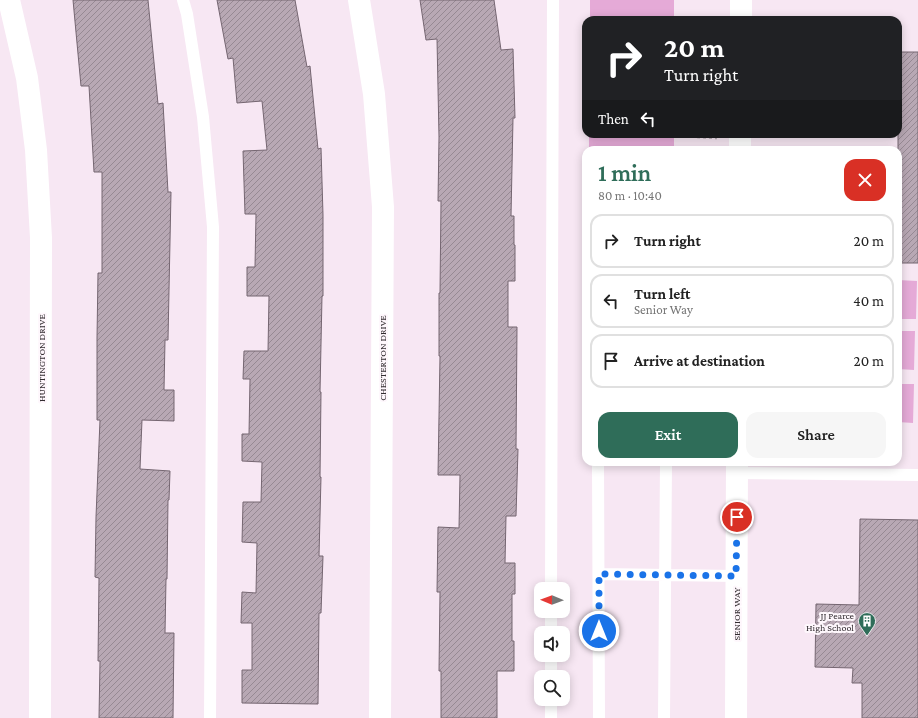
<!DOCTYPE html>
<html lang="en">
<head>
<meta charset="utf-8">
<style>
  :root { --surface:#fff; --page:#f6f6f6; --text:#222; --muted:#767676; --line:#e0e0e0; --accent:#2f6d59 }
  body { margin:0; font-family:"Crimson Pro",serif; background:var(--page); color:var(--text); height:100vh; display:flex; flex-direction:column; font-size:15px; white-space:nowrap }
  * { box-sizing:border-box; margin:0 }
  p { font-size:13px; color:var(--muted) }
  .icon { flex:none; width:22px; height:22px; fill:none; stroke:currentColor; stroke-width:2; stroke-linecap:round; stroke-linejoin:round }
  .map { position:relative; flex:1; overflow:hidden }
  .panel { position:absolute; left:582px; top:146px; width:320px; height:320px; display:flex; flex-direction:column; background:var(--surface); border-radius:12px; box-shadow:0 2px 10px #0003 }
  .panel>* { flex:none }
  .top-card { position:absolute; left:582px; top:16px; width:320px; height:122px; border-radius:12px; box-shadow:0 2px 10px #0003; background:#202124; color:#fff; overflow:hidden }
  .needle { width:26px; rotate:271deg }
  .buttons { position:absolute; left:534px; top:582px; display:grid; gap:8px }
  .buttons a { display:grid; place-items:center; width:36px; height:36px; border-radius:8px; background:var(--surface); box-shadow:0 2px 10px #0003; font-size:20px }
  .pin { position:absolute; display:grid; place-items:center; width:34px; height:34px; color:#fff; margin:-17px; border:2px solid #fff; border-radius:50%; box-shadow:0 1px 4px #0007 }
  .me { position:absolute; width:44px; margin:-22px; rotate:0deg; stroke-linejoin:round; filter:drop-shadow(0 0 3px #0008) }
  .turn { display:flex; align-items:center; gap:14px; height:84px; padding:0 16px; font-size:18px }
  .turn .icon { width:52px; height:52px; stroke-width:2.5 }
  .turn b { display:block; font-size:28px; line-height:34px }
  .then { display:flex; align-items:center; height:38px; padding:0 16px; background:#0003; gap:8px; font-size:15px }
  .round { display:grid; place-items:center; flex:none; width:42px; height:42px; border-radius:12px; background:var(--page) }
  .headline { display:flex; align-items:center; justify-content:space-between; height:68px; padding:0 16px }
  h1 { font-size:24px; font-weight:600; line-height:30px; color:var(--accent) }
  .primary-button { display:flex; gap:8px; margin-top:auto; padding:8px 16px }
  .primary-button a { flex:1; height:46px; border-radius:12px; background:var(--accent); color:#fff; font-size:16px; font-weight:600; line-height:46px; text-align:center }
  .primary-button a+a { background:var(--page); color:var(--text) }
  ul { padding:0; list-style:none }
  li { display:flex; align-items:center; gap:12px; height:54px; margin:0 8px 6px; padding:0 8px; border:2px solid var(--line); border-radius:12px }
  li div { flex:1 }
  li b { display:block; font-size:15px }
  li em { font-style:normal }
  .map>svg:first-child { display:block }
  .garden { fill:#e5aad7 }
  .building { fill:url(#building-hatch); stroke:#756671 }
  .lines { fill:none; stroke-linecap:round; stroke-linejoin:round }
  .path { stroke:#b7aab3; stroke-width:2.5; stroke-dasharray:3 3; stroke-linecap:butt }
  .lane { stroke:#fff; stroke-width:12 }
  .street { stroke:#fff; stroke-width:22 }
  .route { stroke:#1a73e8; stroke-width:7; stroke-dasharray:0 12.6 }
  .labels { text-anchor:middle; stroke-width:4; stroke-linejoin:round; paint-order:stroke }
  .street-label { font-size:10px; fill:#332d31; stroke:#fef7fc }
  .poi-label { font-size:10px; fill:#332d31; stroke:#fef7fc; text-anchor:end }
</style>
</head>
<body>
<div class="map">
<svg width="918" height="718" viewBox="0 0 918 718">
  <defs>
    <pattern id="building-hatch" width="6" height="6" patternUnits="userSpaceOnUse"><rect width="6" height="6" fill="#b8a8b4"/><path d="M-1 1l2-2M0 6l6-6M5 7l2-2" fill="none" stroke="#968993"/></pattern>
  </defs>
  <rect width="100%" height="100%" fill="#f7e7f3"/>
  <!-- garden -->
  <path class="garden" d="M590,0h84v20h-84z
    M589,136h85v14h-85z
    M898,280l19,1 -1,38h-18z
    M898,331h17l-1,39 -16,-1z
    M898,384h16l-1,39 -15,-1z"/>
  <!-- building -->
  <path class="building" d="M73,0h75l10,104 5,-1 5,89h3l-3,148h-3l-1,50h10v31l-32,-1 -2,49 30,2 -1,29h-1l-1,79h-1l-1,54h9l-1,85h-74l1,-57h-2l1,-83 -4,-1 1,-60 4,-97h-3v-82l1,-65h4v-101h-8l-5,-86h-8z
    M217,0h78l12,67 3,-1 8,83 3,-1 2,67v81h-1l-2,96h1l-1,85h1l-2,79h4l-2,57h-2l-1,91 -76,-1v-33h10v-47h-11l1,-31 14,1 1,-50 -15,-1 1,-40h18l1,-40 -20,-1v-27h7l1,-55h-7l1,-28h24l1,-55h-22v-29h8l1,-53h-11l-2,-63 24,-1 -5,-49 -25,2 -4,-45 -5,1z
    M420,0h74l7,50 12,-1 2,69h-2l-2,98h3v29h1v36h-7v46h9l-1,122h2l-2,67h-10l-1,47h10v31h-3v47h2v30h-17v47h-56v-47h-2l1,-79h-3l1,-65 21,1 1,-53h-22l2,-119h-1v-63h1l1,-92h-3l1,-64 -2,-98 -11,1z
    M898,52h20v211h-20z
    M860,519l58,1v198h-56v-35h-10l1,-15 -38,-1 1,-63 43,1z"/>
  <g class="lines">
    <!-- path -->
    <path class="path" d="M697,137l20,1"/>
    <!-- lane -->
    <path class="lane" d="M183,0l4,14 16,103 10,110 -3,491
      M598,462l1,256
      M737,473l181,2
      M599,574l137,2
      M551,589l2,-589
      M551,633v-22
      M551,677v-22
      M551,718v-19
      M664,718l2,-256"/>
    <!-- street -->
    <path class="street" d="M9,0l18,78 9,72 5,88 -1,480
      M359,0l15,94 9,113 -3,511
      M741,20v-20
      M740,150v-16
      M736,718l1,-256"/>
  </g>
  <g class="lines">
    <!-- route -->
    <path class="route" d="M599,631v-57l137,2 1,-59"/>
  </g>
  <!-- icons -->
  <defs>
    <g id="building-pin" transform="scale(0.9)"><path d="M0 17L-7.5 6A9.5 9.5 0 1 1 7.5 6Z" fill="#2f6d59" stroke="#fef7fc"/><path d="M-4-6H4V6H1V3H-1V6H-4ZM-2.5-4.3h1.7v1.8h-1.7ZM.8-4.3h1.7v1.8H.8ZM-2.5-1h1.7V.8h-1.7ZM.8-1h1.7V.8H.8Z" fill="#fff"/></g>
  </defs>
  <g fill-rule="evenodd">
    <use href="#building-pin" x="867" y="621"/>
  </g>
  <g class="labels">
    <!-- street labels -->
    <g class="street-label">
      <text transform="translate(41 358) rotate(-90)" y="4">HUNTINGTON DRIVE</text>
      <text transform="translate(382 358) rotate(-90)" y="4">CHESTERTON DRIVE</text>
      <text transform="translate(736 614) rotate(-90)" y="4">SENIOR WAY</text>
    </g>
    <!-- poi labels -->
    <g class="poi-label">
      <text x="854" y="619">JJ Pearce<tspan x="854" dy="12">High School</tspan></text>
    </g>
  </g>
</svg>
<div class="buttons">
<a><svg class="needle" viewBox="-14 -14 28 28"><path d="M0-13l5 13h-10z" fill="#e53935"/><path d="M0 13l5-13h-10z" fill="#767676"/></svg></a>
<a><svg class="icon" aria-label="sound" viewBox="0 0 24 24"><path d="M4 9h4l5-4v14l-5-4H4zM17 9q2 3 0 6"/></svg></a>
<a><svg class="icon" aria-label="search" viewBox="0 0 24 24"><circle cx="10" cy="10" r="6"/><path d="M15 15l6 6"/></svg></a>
</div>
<div class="pin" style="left:737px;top:517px;background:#d93025"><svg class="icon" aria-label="arrive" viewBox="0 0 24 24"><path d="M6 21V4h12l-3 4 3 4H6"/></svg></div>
<svg class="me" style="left:599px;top:631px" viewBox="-20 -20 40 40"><circle r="17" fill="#1a73e8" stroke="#fff" stroke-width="3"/><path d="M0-11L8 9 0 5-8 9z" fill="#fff"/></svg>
<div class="top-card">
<div class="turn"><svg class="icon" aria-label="right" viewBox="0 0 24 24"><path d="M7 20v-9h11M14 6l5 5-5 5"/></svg><div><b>20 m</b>Turn right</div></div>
<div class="then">Then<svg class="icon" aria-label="left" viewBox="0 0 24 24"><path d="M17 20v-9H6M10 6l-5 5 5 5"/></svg></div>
</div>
<section class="panel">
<div class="headline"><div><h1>1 min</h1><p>80 m · 10:40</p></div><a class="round" style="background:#d93025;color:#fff"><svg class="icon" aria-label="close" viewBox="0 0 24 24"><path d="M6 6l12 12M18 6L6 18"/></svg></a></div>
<ul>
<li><svg class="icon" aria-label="right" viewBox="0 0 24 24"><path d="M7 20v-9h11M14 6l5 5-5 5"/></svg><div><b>Turn right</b></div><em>20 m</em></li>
<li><svg class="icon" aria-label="left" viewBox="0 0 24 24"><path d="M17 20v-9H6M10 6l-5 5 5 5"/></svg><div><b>Turn left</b><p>Senior Way</p></div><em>40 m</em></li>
<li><svg class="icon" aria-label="arrive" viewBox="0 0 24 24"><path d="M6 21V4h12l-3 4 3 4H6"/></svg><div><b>Arrive at destination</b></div><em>20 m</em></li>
</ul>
<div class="primary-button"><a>Exit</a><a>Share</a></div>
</section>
</div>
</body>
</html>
